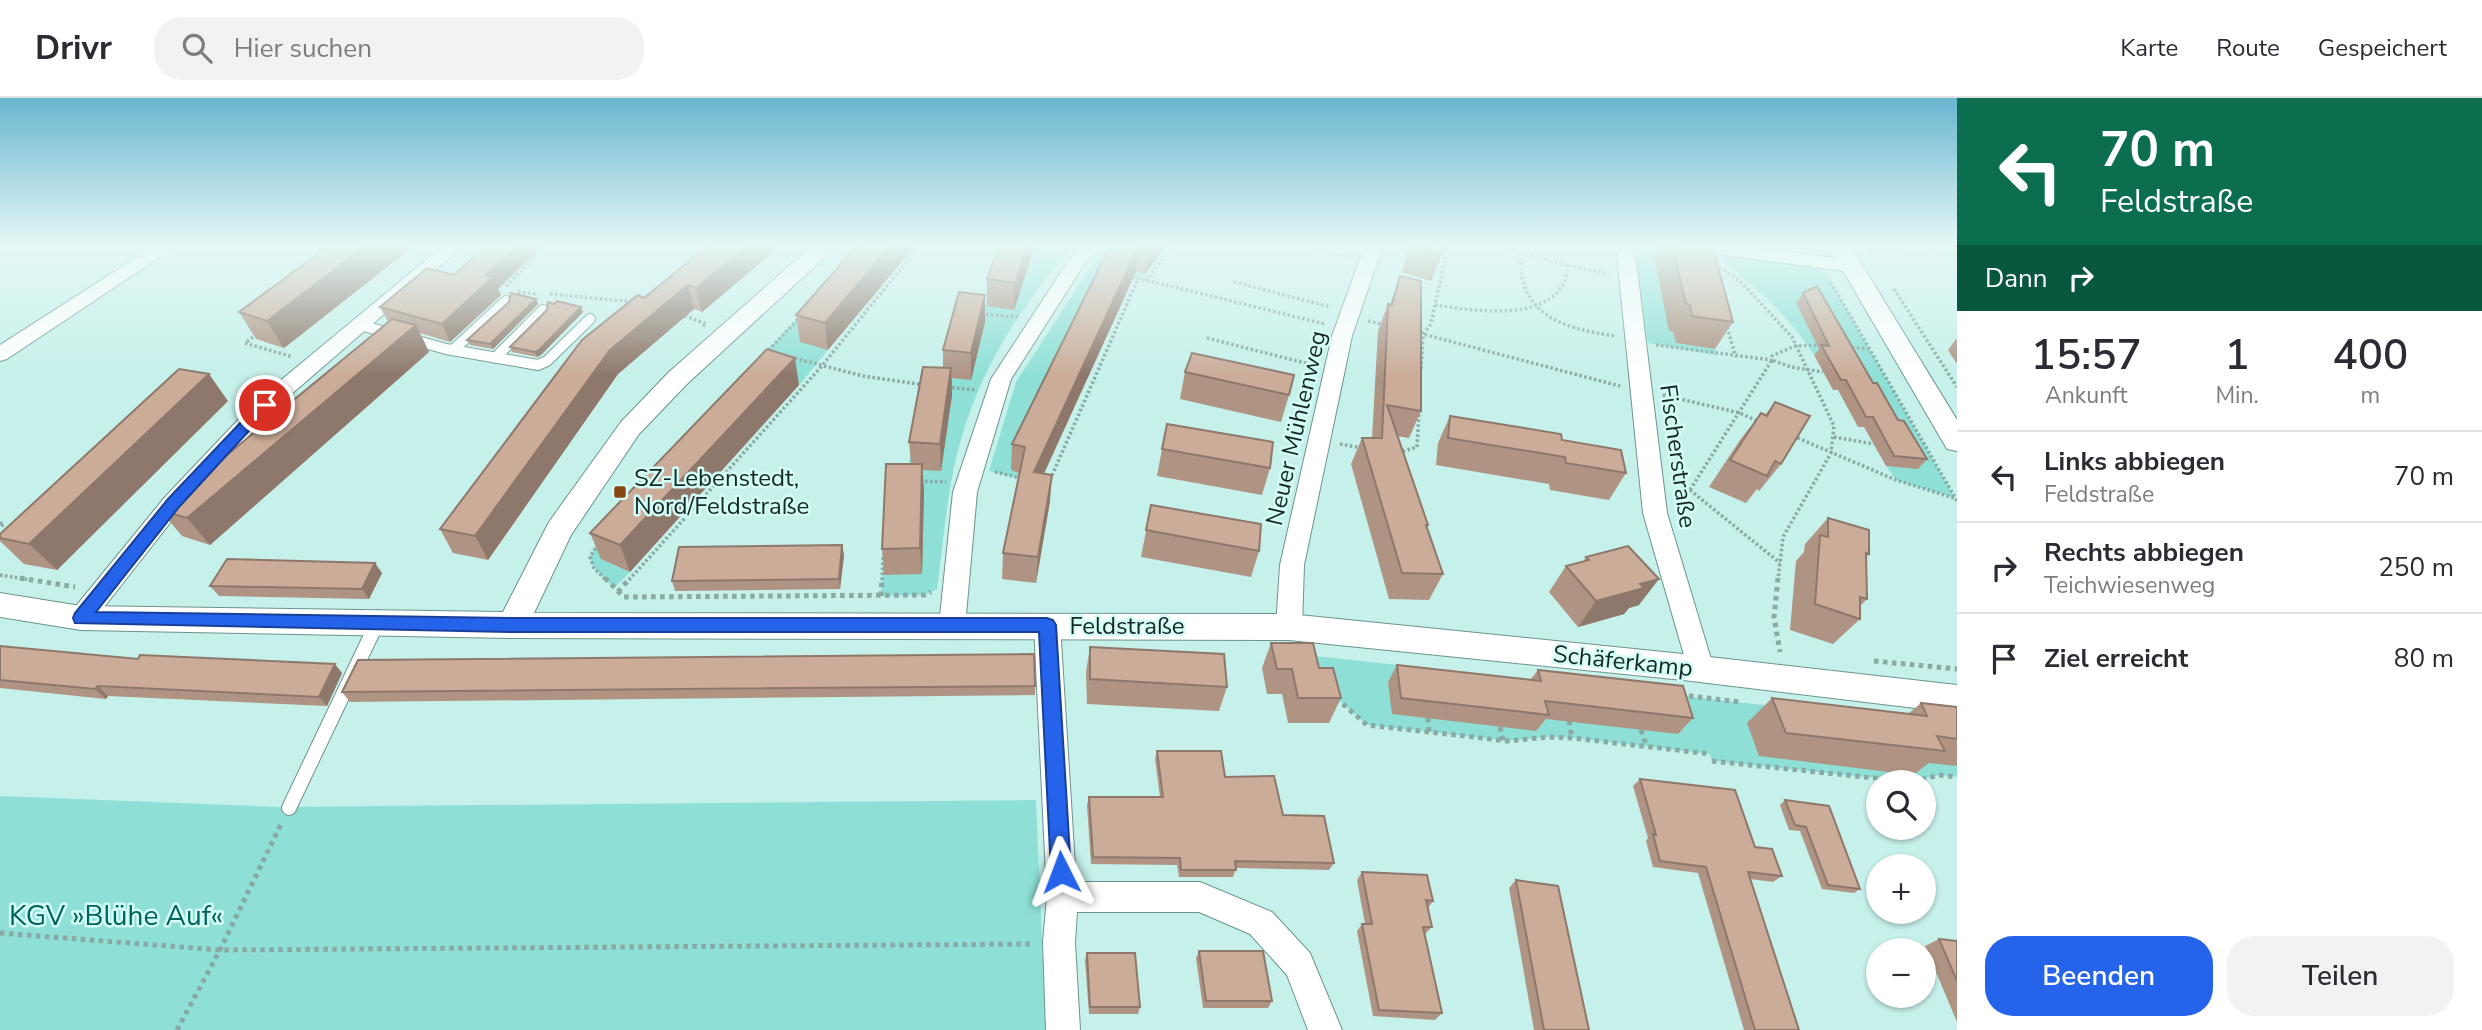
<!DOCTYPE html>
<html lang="de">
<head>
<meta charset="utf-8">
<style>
  :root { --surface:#fff; --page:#f2f2f3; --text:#2b2b33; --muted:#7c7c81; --line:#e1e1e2; --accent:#2563eb }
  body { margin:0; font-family:"Nunito Sans",sans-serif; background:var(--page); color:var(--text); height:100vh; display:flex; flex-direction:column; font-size:26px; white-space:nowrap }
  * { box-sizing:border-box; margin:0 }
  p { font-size:23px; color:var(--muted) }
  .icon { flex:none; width:38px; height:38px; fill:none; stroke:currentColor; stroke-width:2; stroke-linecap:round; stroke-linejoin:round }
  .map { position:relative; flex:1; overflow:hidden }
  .drawer { display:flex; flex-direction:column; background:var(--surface); width:525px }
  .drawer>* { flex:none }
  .top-card { background:#0b6e4f; color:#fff; overflow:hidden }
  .tools { position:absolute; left:1866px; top:672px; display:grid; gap:14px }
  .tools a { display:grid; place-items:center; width:70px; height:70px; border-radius:50%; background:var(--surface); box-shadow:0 2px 5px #0004; font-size:35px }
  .pin { position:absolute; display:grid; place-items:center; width:60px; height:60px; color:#fff; margin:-30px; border:4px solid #fff; border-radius:50%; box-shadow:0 2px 7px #0007 }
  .me { position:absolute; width:77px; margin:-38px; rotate:357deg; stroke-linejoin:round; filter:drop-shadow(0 0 5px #0008) }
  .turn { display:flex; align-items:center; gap:24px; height:147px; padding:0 28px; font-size:32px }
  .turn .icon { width:91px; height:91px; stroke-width:2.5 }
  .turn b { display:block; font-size:49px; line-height:60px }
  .then { display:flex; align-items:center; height:66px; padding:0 28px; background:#0003; gap:14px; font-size:26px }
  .eta { display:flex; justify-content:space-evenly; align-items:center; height:119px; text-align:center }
  .eta b { font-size:42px; font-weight:600; line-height:49px }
  .primary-button { display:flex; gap:14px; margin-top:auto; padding:14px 28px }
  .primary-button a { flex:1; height:80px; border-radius:28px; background:var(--accent); color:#fff; font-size:28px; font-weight:600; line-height:80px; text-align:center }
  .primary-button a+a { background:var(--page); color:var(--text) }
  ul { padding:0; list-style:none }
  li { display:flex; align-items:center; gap:21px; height:91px; padding:0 28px; border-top:2px solid var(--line) }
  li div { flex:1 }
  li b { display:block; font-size:26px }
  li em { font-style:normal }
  header { display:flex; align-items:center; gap:42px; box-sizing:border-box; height:98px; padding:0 35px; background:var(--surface); border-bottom:2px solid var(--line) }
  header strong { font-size:33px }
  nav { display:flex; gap:38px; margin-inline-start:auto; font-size:24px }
  .search { width:490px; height:63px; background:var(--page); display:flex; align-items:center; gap:18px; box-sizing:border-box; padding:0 24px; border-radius:28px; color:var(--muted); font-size:26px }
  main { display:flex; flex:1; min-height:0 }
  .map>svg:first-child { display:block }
  .green { fill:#8ee0d6 }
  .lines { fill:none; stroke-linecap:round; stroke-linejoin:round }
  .service-far1-casing { stroke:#6c948e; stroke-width:12 }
  .service-casing { stroke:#6c948e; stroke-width:16 }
  .minor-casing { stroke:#6c948e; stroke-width:2 }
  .tertiary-casing { stroke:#6c948e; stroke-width:2 }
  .path-far1 { stroke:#88a9a4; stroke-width:3.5; stroke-dasharray:2.5 2.5; stroke-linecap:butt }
  .path { stroke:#88a9a4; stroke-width:5; stroke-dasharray:4.5 4.5; stroke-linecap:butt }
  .service-far1 { stroke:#fff; stroke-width:10 }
  .service { stroke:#fff; stroke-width:14 }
  .minor { fill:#fff; fill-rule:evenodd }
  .tertiary { fill:#fff; fill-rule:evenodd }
  .wall { fill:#af9484 }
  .shaded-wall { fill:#8e786b }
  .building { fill:#cbac99; stroke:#8e786b; stroke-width:2 }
  .route { fill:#2563eb; stroke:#184099; stroke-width:2 }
  .poi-dot { fill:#884712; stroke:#d3fdf7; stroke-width:2.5 }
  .labels { text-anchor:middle; stroke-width:5; stroke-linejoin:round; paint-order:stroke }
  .street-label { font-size:24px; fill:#172725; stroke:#d3fdf7 }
  .poi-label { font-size:24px; fill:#172725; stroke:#d3fdf7; text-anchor:start }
  .near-park-label { font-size:28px; fill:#00635b; stroke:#d3fdf7 }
</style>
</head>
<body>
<header>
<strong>Drivr</strong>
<div class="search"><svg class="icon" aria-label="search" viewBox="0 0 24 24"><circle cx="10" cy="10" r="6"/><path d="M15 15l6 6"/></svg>Hier suchen</div>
<nav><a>Karte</a><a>Route</a><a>Gespeichert</a></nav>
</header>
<main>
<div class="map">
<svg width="1957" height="932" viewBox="0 0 1957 932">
  <rect width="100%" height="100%" fill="#c6f0ea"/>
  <!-- green -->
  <path class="green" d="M867,147l-39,105 -29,35 -198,174 29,13 -16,16 -20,-20 -4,-11 27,-49z
    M1006,147h55l10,4c-48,53 -89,118 -109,187 -15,50 -18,102 -25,153l-12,6 -44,1 6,-115h19l17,-97 16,2 21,-74 22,2z
    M1109,147h29l-17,22 24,7 -4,6 -6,-2 -4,4 -120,188 31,8 1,6 -54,-13 27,-89 75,-116z
    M1631,147h19l37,8 -33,4 3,17 4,1 -2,9 4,18 4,1 2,28 46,18 1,6 -68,-12z
    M1715,158c27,2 89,4 111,17l129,225 -59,-18 -10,-14 31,2 -72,-110 -31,-3c-25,-40 -62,-71 -99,-99z
    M1315,558l642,70v51l-18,-2 -26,7 -201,-21 -2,-7 -137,-16 -25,-1 -40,4 -141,-16 -32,-28 -14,-20z
    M0,698l279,11 757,-7 10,230h-1046z"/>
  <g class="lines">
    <!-- service-far1 casing -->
    <g class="service-far1-casing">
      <path id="service-far1" d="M360,227l33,9
        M411,241l35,10 92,16 9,-4 43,-42
        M453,252l53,-49
        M495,260l48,-48"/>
    </g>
    <!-- service casing -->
    <g class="service-casing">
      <path id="service" d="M289,710l88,-185"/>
    </g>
    <!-- minor casing -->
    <g class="minor-casing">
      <path id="minor" d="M156,147h22l-171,114 -7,2v-16z
        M444,147h20l-191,165 -92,99 -91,116 -9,3 -9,-3 -4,-7 4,-7 93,-114 92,-97z
        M1082,147h19l-18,21 -72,113 -34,113 -12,134 -4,7 -9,3 -9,-3 -4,-7 14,-134 38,-113 76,-116z
        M1365,147h18l-31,91 -48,229 -2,62 -4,7 -9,3 -9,-3 -4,-7 4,-62 52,-229z
        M1616,147h18l33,268 47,156 -4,8 -9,3 -9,-3 -4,-8 -45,-156z
        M1688,147h51l111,15 9,6 -9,6 -153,-21z
        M1047,517l9,3 4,7 16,257h124l72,30 38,41 32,77h-34l-21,-55 -37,-41 -51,-22h-122l-2,30 5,88h-34l-3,-88 4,-45 -13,-272 4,-7z"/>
    </g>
    <!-- tertiary casing -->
    <g class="tertiary-casing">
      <path id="tertiary" d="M813,147h25l-151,139 -48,50 -68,101 -37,78 755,1 394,40 274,31v28l-274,-33 -394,-40 -777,-2 -431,-8 -81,-13v-24l81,13 422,6 46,-90 72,-100 48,-50z
        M1828,147h22l107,175v31l-10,-2z"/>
    </g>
    <!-- path-far1 -->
    <path class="path-far1" d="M1308,147l40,12
      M1497,147l56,17 56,12
      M1650,147l12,3
      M1869,152l88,4
      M1520,154c-2,63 41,76 95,84
      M1720,169l22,16 50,54 42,89 -3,27 -48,84 -5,43
      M1137,180l188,46
      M1146,183l26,-36
      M1234,184l97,25
      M1831,184l126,219
      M506,188l42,-41
      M1894,191l63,98
      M518,194l20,2
      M550,196l85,8
      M1435,207c36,5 104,17 127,-19 4,-5 5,-14 6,-21
      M680,216l26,10 -3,2
      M981,216l37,3
      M1368,223l18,4
      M1727,229l9,30
      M1415,234l205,54
      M257,236l-12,9 48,14
      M1207,240l106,27
      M1656,247l116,15v-4l23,-10 26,-1
      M1847,249l22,2
      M765,256l35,-37
      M790,259l73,19 62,9
      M1421,271l2,-35 8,-10 17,-79
      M947,289l30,3
      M1663,297l77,18 19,9
      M1793,338l103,44 58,18
      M1834,339l40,7
      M1340,346l22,4
      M1398,355l19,-6 2,-34
      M995,374l29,7
      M1050,382l88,-201
      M920,383l26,1
      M1690,392l90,73
      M1676,406l14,-14 82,-130 19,7 32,5
      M0,425l4,1 -4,3
      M598,446l-8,13 4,11 12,12
      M0,477l31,5
      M629,482l192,-213 99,-122
      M882,482l1,-23"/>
    <!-- path -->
    <path class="path" d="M20,480l55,9
      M605,480l19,19 301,-2 6,-3
      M1778,480l-4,39 6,35
      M618,494l12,-14
      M881,498l1,-18
      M1874,563l83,8
      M1680,597l61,7
      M1336,600l31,27 141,16 40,-4 24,1 139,16
      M1428,620l1,14
      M1569,623l3,17
      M1500,629l3,14
      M1641,632l6,17
      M1712,663l201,21
      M1913,684l26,-7 18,2
      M0,835l220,17 814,-6
      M177,932l43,-80 61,-126"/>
    <!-- service-far1 -->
    <use href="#service-far1" class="service-far1"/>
    <!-- service -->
    <use href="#service" class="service"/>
    <!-- minor -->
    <use href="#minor" class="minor"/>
    <!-- tertiary -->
    <use href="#tertiary" class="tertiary"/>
  </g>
  <!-- wall -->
  <path class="wall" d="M330,147h85l-131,103 -28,-9 -17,-27z
    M487,147h57l-46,44 3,6 -51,47 -30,-9 9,19 -219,193 -28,-9 -22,-26 228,-188 -8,-15 74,-32z
    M709,147h72l-79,67 -8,-3 -76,65 -130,186 -35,-7 -13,-24 204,-231z
    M858,147l-30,105 -28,-8 -4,-27z
    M1035,147l-21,65 -27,-4v-27z
    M1120,147h47l-22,29 -9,-2 -92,202 6,27 -14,82 -34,-4 1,-26 16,-80 -8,-3 1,-26 104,-192z
    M1409,147h35l-2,9 -11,27 -29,-9z
    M1660,147h52l21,77 -18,27 -39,-6 -3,-11 -4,-1 -15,-74z
    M1400,178l21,135 -12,27 -12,-2 31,89 -1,3 16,46 -14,26 -40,-1 -38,-135 11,-26h10l6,-107 10,-27 2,1z
    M1803,195l70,90 54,76 -9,10 -32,-3 -22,-39h-6l-20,-37h-5l-19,-35 5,-6 -23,-46z
    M536,201l2,5 -45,45 -23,-4 -3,-5z
    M554,206l27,3 2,5 -42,43 -4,2 -25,-5 -2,-5z
    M985,224l-14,58 -19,-2v17l-11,76 -19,-1 2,21 -2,83 -38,1 -2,-26 29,-85 -2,-22 34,-74v-18z
    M1956,241h1v25l-9,-14z
    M1185,274l104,23 -8,27 -101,-23z
    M799,287l-169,187 -29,-13 -11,-26z
    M228,303l-171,169 -33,-6 -24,-23v-7z
    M1775,304l6,62 -22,27 -2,-2 -11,14 -37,-16 31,-47 21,-27 4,2z
    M1450,318l112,24 64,33 -17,27 -59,-10 -1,-6 -113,-19 2,-22z
    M1162,351l108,19 -8,27 -105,-19z
    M1151,407l108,46 -8,26 -110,-20z
    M1828,420l41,36 -3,3 1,42 -7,7v13l-27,25 -43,-14 6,-69 8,-9 1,-8z
    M842,447l2,10 -4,34 -165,2 -3,-10z
    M1586,459l53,48 -10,3 -5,6 -46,13 -29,-35 17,-26 17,-4z
    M382,475l-13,26 -150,-3 -9,-10z
    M1271,545l48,25 22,30 -12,25h-41l-6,-29h-15l-5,-26z
    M0,548l138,13 204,14 -15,33 -219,-10 -2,3 -106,-11z
    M1090,549l137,40 -8,24 -132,-7 -1,-32z
    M358,562l677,26v9l-685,7 -8,-10z
    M1397,567l133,15 8,-10 155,48 -15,16 -132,-15 -10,12 -144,-17 -4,-32z
    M1772,600l136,16 13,-11 36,4v59l-28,-3 -16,12 -154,-19 -12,-33z
    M1157,653l68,26 58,38 51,48 -5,7 -93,-2 -3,9h-54l-2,-12 -86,-1 -4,-59 2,-8h71l-5,-38z
    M1640,681l115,68 27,29 -9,6 -23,-3 49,151h-55l-46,-157 -45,-6 -7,-26 2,-3 -15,-52z
    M1785,702l75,89 -6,4 -32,-4 -22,-58 -11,-1 -9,-25z
    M1362,774l71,29 -5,7 4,19 -8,8 18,78 -7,7 -62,-4 -16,-85 5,-7h3l-8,-44z
    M1516,782l73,150h-55l-25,-142z
    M1939,841l18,2v81l-32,-76z
    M1199,853l73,50 -4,7h-65l-7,-50z
    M1087,855l53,54 -2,7h-49l-4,-54z"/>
  <!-- shaded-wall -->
  <path class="shaded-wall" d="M367,147h48l-131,103 -17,-27z
    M518,147h26l-46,44 3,6 -51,47 -8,-18 44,-49z
    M748,147h33l-79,67 -6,-24z
    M891,147h25l-88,105 -3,-27z
    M1028,147h7l-21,65 1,-27z
    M1139,147l-3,27 -104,227 2,-27z
    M1151,147h16l-22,29 4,-26z
    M688,187l6,24 -76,65 -130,186 -13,-24 135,-186z
    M985,197v27l-14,58v-27z
    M536,201l2,5 -45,45 -3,-5z
    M581,209l2,5 -42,43 -4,2 -2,-5z
    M416,227l13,27 -219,193 -23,-27z
    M795,260l4,27 -169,187 -10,-27z
    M951,270l1,27 -11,76 -1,-27z
    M209,276l19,27 -171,169 -28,-26z
    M922,366l2,27 -2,83 -2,-26z
    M1052,377l-2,26 -14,82 2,-26z
    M842,447l2,10 -4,34 -1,-10z
    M375,465l7,10 -13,26 -7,-10z
    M1659,481l-20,26 -10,3 -5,6 -46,13 18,-26 44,-17z
    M335,566l7,9 -15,33 -8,-9z
    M98,588l10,10 -2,3 -11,-10z"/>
  <!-- building -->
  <path class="building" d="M330,147h37l-100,76 -28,-9z
    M487,147h31l-32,30 7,2 -51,47 -62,-17 47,-39 27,7z
    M709,147h39l-52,43 -8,-3 -78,65 -135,186 -35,-7 142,-189 56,-45 6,3z
    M858,147h33l-66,78 -29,-8z
    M1000,147h28l-13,38 -28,-4z
    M1120,147h19l-105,227 18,3 -14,82 -35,-4 22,-106 -13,-3 96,-194 8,2z
    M1413,147h31l-2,9z
    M1672,147h40l21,77 -41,-6 -2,-11 -4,-1z
    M1400,178l21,5v130l-34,-6 41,120h-2l17,49 -41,-1 -40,-135h20l6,-134 4,1z
    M1817,188l56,97h4l21,37 6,1 23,38 -33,-3 -21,-39h-7l-20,-37h-5l-20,-35 8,1 -26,-53z
    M959,194l26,3 -14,58 -28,-3z
    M511,195l25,6 -46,45 -23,-4 42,-38z
    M557,203l24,6 -42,43 -4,2 -25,-5 37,-37 1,-8 6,2z
    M392,221l24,6 -229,193 -27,-8z
    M767,251l28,9 -175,187 -30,-12z
    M1192,255l102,22 -5,20 -104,-23z
    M923,269l28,1 -11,76 -31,-2z
    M179,271l30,5 -180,170 -29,-6v-4z
    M1775,304l35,14 -29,48 -6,-3 -8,15 -37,-16 31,-47 6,3z
    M1450,318l111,18 1,6 59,10 5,23 -60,-10 -1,-6 -117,-19z
    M1167,326l106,18 -3,26 -108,-19z
    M886,366h36l-2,84 -38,1z
    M1151,407l110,19 -2,27 -113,-21z
    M1828,420l41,12v24l-3,-1 1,46 -7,-2v22l-45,-15 5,-69 8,2z
    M842,447l-3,34 -167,2 7,-34z
    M1628,448l31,33 -19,5 4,4 -48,13 -30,-35 23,-6 -3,-3z
    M227,461l148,4 -13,26 -152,-3z
    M1271,545h42l6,25h14l8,30h-43l-6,-29h-15z
    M0,548l138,13 2,-4 195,9 -16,33 -221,-11 -3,3 -95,-9z
    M1090,549l134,7 3,33 -137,-8z
    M1034,556l1,32 -693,6 16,-32z
    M1397,567l144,16 -3,-11 145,16 10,32 -148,-17 4,14 -148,-17z
    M1772,600l155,18 -6,-13 36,4v32l-20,-3 8,15 -159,-18z
    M1157,653h64l4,26 49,-1 9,39 41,1 10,47 -99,-2 1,9h-55l-1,-12 -87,-1 -4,-60h74z
    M1640,681l95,11 20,57 17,2 10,27 -34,-4 51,158h-44l-49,-163 -46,-6 -7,-27 3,1z
    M1785,702l44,6 31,83 -32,-4 -22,-58 -11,-2z
    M1362,774l65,3 6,26 -7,-1 6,27h-9l19,86 -63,-3 -17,-86h10z
    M1516,782l42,6 31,144h-45z
    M1939,841l18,2v40z
    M1199,853h64l9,50h-66z
    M1087,855h48l5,54h-50z"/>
  <!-- sky -->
  <linearGradient id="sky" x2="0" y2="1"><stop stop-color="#69b6d0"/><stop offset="0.53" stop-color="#e5f8f6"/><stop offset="1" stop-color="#e5f8f6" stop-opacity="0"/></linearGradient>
  <rect width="1957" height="278" fill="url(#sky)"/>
  <!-- route -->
  <path class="route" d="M265,302l7,5 -2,3 -91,99 -83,105 416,6h535l6,2 3,5 15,247 -3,6 -7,3 -7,-3 -3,-6 -12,-240h-527l-437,-9 -2,-5 2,-5 93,-114 92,-97z"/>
  <!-- markers -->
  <rect class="poi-dot" x="613" y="387" width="14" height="14" rx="3.5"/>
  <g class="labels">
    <!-- street labels -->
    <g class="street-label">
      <text transform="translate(1296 330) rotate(-77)" y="8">Neuer Mühlenweg</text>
      <text transform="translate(1678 358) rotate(82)" y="8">Fischerstraße</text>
      <text x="1127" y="536">Feldstraße</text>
      <text transform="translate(1623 563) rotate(6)" y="8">Schäferkamp</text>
    </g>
    <!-- poi labels -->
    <g class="poi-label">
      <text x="634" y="388">SZ-Lebenstedt,<tspan x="634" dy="28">Nord/Feldstraße</tspan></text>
    </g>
    <!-- near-park labels -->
    <g class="near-park-label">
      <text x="116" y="827">KGV »Blühe Auf«</text>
    </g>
  </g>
</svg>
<div class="tools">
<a><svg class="icon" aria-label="search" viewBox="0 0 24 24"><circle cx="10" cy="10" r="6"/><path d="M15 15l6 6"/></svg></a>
<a>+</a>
<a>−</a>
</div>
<div class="pin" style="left:265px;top:307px;background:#d93025"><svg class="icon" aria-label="arrive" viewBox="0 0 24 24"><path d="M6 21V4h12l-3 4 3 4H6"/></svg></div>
<svg class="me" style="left:1061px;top:774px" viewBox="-20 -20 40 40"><path d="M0-17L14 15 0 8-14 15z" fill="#2563eb" stroke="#fff" stroke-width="4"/></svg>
</div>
<section class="drawer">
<div class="top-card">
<div class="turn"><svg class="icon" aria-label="left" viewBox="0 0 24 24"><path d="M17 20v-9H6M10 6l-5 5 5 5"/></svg><div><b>70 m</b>Feldstraße</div></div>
<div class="then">Dann<svg class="icon" aria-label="right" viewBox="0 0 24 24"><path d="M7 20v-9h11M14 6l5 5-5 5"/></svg></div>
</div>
<div class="eta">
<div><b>15:57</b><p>Ankunft</p></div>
<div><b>1</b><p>Min.</p></div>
<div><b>400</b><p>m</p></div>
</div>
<ul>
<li><svg class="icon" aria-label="left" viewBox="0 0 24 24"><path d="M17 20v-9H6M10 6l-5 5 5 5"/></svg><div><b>Links abbiegen</b><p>Feldstraße</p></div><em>70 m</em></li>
<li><svg class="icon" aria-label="right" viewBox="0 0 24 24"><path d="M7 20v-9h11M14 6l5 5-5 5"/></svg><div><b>Rechts abbiegen</b><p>Teichwiesenweg</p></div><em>250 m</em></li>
<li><svg class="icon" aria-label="arrive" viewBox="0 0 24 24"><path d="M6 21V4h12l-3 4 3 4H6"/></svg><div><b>Ziel erreicht</b></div><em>80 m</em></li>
</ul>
<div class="primary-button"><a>Beenden</a><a>Teilen</a></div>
</section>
</main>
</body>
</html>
